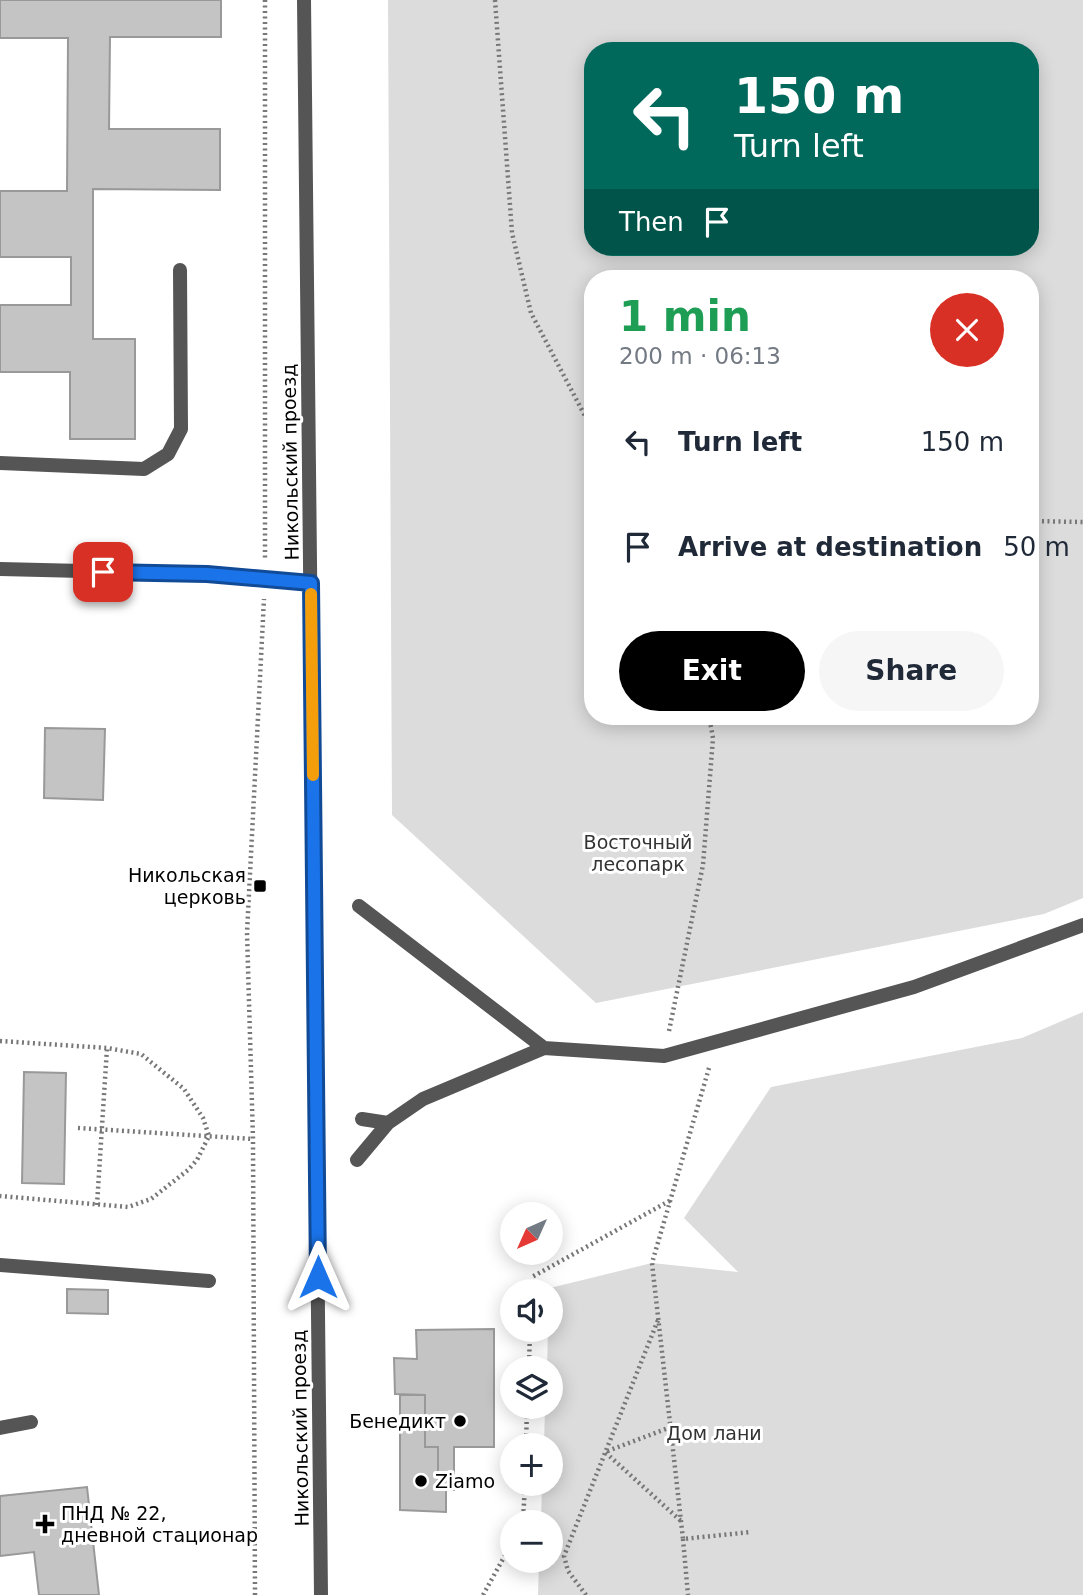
<!DOCTYPE html>
<html lang="en">
<head>
<meta charset="utf-8">
<style>
  :root { --surface:#fff; --page:#f6f6f7; --text:#1f2937; --muted:#747a83; --accent:#000 }
  body { margin:0; font-family:"DejaVu Sans",sans-serif; background:var(--page); color:var(--text); height:100vh; display:flex; flex-direction:column; font-size:26px; white-space:nowrap }
  * { box-sizing:border-box; margin:0 }
  p { font-size:23px; color:var(--muted) }
  .icon { flex:none; width:38px; height:38px; fill:none; stroke:currentColor; stroke-width:2; stroke-linecap:round; stroke-linejoin:round }
  .map { position:relative; flex:1; overflow:hidden }
  .details { position:absolute; left:584px; top:270px; width:455px; height:455px; display:flex; flex-direction:column; background:var(--surface); border-radius:28px; box-shadow:0 4px 18px #0003 }
  .details>* { flex:none }
  .top-card { position:absolute; left:584px; top:42px; width:455px; height:214px; border-radius:28px; box-shadow:0 4px 18px #0003; background:#00695c; color:#fff; overflow:hidden }
  .needle { width:46px; rotate:225deg }
  .fabs { position:absolute; left:500px; top:1202px; display:grid; gap:14px }
  .fabs a { display:grid; place-items:center; width:63px; height:63px; border-radius:50%; background:var(--surface); box-shadow:0 4px 18px #0003; font-size:35px }
  .pin { position:absolute; display:grid; place-items:center; width:60px; height:60px; color:#fff; margin:-30px; border-radius:14px; box-shadow:0 4px 10px #0006 }
  .me { position:absolute; width:77px; margin:-38px; rotate:0deg; stroke-linejoin:round; filter:drop-shadow(0 0 5px #0008) }
  .turn { display:flex; align-items:center; gap:24px; height:147px; padding:0 35px; font-size:32px }
  .turn .icon { width:91px; height:91px; stroke-width:2.5 }
  .turn b { display:block; font-size:49px; line-height:60px }
  .then { display:flex; align-items:center; height:66px; padding:0 35px; background:#0003; gap:14px; font-size:26px }
  .round { display:grid; place-items:center; flex:none; width:74px; height:74px; border-radius:37px; background:var(--page) }
  .overview { display:flex; align-items:center; justify-content:space-between; height:119px; padding:0 35px }
  h1 { font-size:42px; font-weight:700; line-height:52px; color:#1e9e55 }
  .primary-button { display:flex; gap:14px; margin-top:auto; padding:14px 35px }
  .primary-button a { flex:1; height:80px; border-radius:42px; background:var(--accent); color:#fff; font-size:28px; font-weight:700; line-height:80px; text-align:center }
  .primary-button a+a { background:var(--page); color:var(--text) }
  ul { padding:0; list-style:none }
  li { display:flex; align-items:center; gap:21px; height:105px; padding:0 35px }
  li div { flex:1 }
  li b { display:block; font-size:26px }
  li em { font-style:normal }
  .map>svg:first-child { display:block }
  .green { fill:#dcdcdc; fill-rule:evenodd }
  .building { fill:#c4c4c4; stroke:#999; stroke-width:2 }
  .lines { fill:none; stroke-linecap:round; stroke-linejoin:round }
  .path { stroke:#777; stroke-width:4.5; stroke-dasharray:2 3.5; stroke-linecap:butt }
  .service { stroke:#555; stroke-width:14 }
  .pedestrian { stroke:#555; stroke-width:14 }
  .tertiary { stroke:#555; stroke-width:14 }
  .route-casing { stroke:#114b97; stroke-width:18 }
  .route { stroke:#1a73e8; stroke-width:12 }
  .slow { stroke:#f59e0b; stroke-width:12 }
  .poi-dot { fill:#000; stroke:#fff; stroke-width:2.5 }
  .labels { text-anchor:middle; stroke-width:6; stroke-linejoin:round; paint-order:stroke }
  .street-label { font-size:19px; fill:#000; stroke:#fff }
  .park-label { font-size:19px; fill:#333; stroke:#fff }
  .poi-label { font-size:19px; fill:#000; stroke:#fff; text-anchor:end }
</style>
</head>
<body>
<div class="map">
<svg width="1083" height="1595" viewBox="0 0 1083 1595">
  <rect width="100%" height="100%" fill="#fff"/>
  <!-- green -->
  <path class="green" d="M388,0h695v898l-39,16 -448,89 -204,-188zM593,51h438v196h-438zM593,278h438v438h-438z
    M1083,1012v583h-545l1,-34h12v-39h-10l1,-38h9v-38l-7,-1 1,-38h6v-39h-4l1,-38h3l-1,-42 102,-25 86,9 -54,-54 87,-131 251,-49z"/>
  <!-- building -->
  <path class="building" d="M0,0h221v37h-111l-1,92h111v61l-127,-1v150h42v100h-65v-67h-70v-67h71v-48h-71v-66h67l1,-153h-68z
    M45,728l60,1 -2,71 -59,-2z
    M24,1072l42,1 -2,111 -42,-1z
    M67,1289l41,1v24l-41,-1z
    M494,1329v118h-40v43h-16v-43h-13v-52l-30,-1 -1,-36 23,1 -1,-29z
    M400,1395h25v52h13v43h8v22l-46,-2z
    M87,1487l12,108h-60l-5,-43 -34,4v-60z"/>
  <g class="lines">
    <!-- path -->
    <path class="path" d="M265,0v559
      M495,0l17,233 19,80 53,101 9,11
      M1031,521l52,1
      M669,1031l34,-166 10,-127 -4,-22
      M0,1041l107,7 34,6 43,35 19,29 6,18 -12,24 -9,10 -37,29 -23,8 -128,-11
      M709,1068l-57,195 31,276 68,-7
      M78,1128l175,11
      M97,1205l10,-157
      M531,1292l1,-15 139,-77
      M529,1368l1,-38
      M671,1427l-66,25 76,69
      M526,1446l1,-39
      M523,1522l2,-38
      M683,1539l5,56
      M255,1595l-2,-456 -6,-206 17,-334
      M483,1595l30,-54
      M586,1595l-18,-24 -4,-15 94,-236"/>
    <!-- service -->
    <path class="service" d="M0,463l144,6 24,-15 13,-25 -1,-159
      M0,569l207,5 104,9
      M0,1265l209,16
      M0,1428l31,-6"/>
    <!-- pedestrian -->
    <path class="pedestrian" d="M359,906l185,142
      M362,1119l26,4
      M357,1160l31,-37 35,-24 121,-51 120,8 250,-69 169,-62"/>
    <!-- tertiary -->
    <path class="tertiary" d="M304,0l17,1595"/>
  </g>
  <g class="lines">
    <!-- route casing -->
    <g class="route-casing">
      <path id="route" d="M103,572l104,2 104,9 7,694"/>
    </g>
    <!-- route -->
    <use href="#route" class="route"/>
    <!-- slow -->
    <path class="slow" d="M311,594l2,181"/>
  </g>
  <!-- markers -->
  <g class="poi-dot">
    <rect x="253" y="879" width="14" height="14" rx="3.5"/>
    <circle cx="460" cy="1421" r="7"/>
    <circle cx="421" cy="1481" r="7"/>
    <path d="M41.5 1513.5h7v7h7v7h-7v7h-7v-7h-7v-7h7z"/>
  </g>
  <g class="labels">
    <!-- street labels -->
    <g class="street-label">
      <text transform="translate(290 462) rotate(-91)" y="7">Никольский проезд</text>
      <text transform="translate(300 1428) rotate(-91)" y="7">Никольский проезд</text>
    </g>
    <!-- park labels -->
    <g class="park-label">
      <text x="638" y="849">Восточный<tspan x="638" dy="22">лесопарк</tspan></text>
      <text x="714" y="1440">Дом лани</text>
    </g>
    <!-- poi labels -->
    <g class="poi-label">
      <text x="246" y="882">Никольская<tspan x="246" dy="22">церковь</tspan></text>
      <text x="446" y="1428">Бенедикт</text>
      <text x="435" y="1488" text-anchor="start">Ziamo</text>
      <text x="61" y="1520" text-anchor="start">ПНД № 22,<tspan x="61" dy="22">дневной стационар</tspan></text>
    </g>
  </g>
</svg>
<div class="fabs">
<a><svg class="needle" viewBox="-14 -14 28 28"><path d="M0-13l5 13h-10z" fill="#e53935"/><path d="M0 13l5-13h-10z" fill="#747a83"/></svg></a>
<a><svg class="icon" aria-label="sound" viewBox="0 0 24 24"><path d="M4 9h4l5-4v14l-5-4H4zM17 9q2 3 0 6"/></svg></a>
<a><svg class="icon" aria-label="layers" viewBox="0 0 24 24"><path d="M12 4l9 5-9 5-9-5zM3 14l9 5 9-5"/></svg></a>
<a>+</a>
<a>−</a>
</div>
<div class="pin" style="left:103px;top:572px;background:#d93025"><svg class="icon" aria-label="arrive" viewBox="0 0 24 24"><path d="M6 21V4h12l-3 4 3 4H6"/></svg></div>
<svg class="me" style="left:318px;top:1277px" viewBox="-20 -20 40 40"><path d="M0-17L14 15 0 8-14 15z" fill="#1a73e8" stroke="#fff" stroke-width="4"/></svg>
<div class="top-card">
<div class="turn"><svg class="icon" aria-label="left" viewBox="0 0 24 24"><path d="M17 20v-9H6M10 6l-5 5 5 5"/></svg><div><b>150 m</b>Turn left</div></div>
<div class="then">Then<svg class="icon" aria-label="arrive" viewBox="0 0 24 24"><path d="M6 21V4h12l-3 4 3 4H6"/></svg></div>
</div>
<section class="details">
<div class="overview"><div><h1>1 min</h1><p>200 m · 06:13</p></div><a class="round" style="background:#d93025;color:#fff"><svg class="icon" aria-label="close" viewBox="0 0 24 24"><path d="M6 6l12 12M18 6L6 18"/></svg></a></div>
<ul>
<li><svg class="icon" aria-label="left" viewBox="0 0 24 24"><path d="M17 20v-9H6M10 6l-5 5 5 5"/></svg><div><b>Turn left</b></div><em>150 m</em></li>
<li><svg class="icon" aria-label="arrive" viewBox="0 0 24 24"><path d="M6 21V4h12l-3 4 3 4H6"/></svg><div><b>Arrive at destination</b></div><em>50 m</em></li>
</ul>
<div class="primary-button"><a>Exit</a><a>Share</a></div>
</section>
</div>
</body>
</html>
